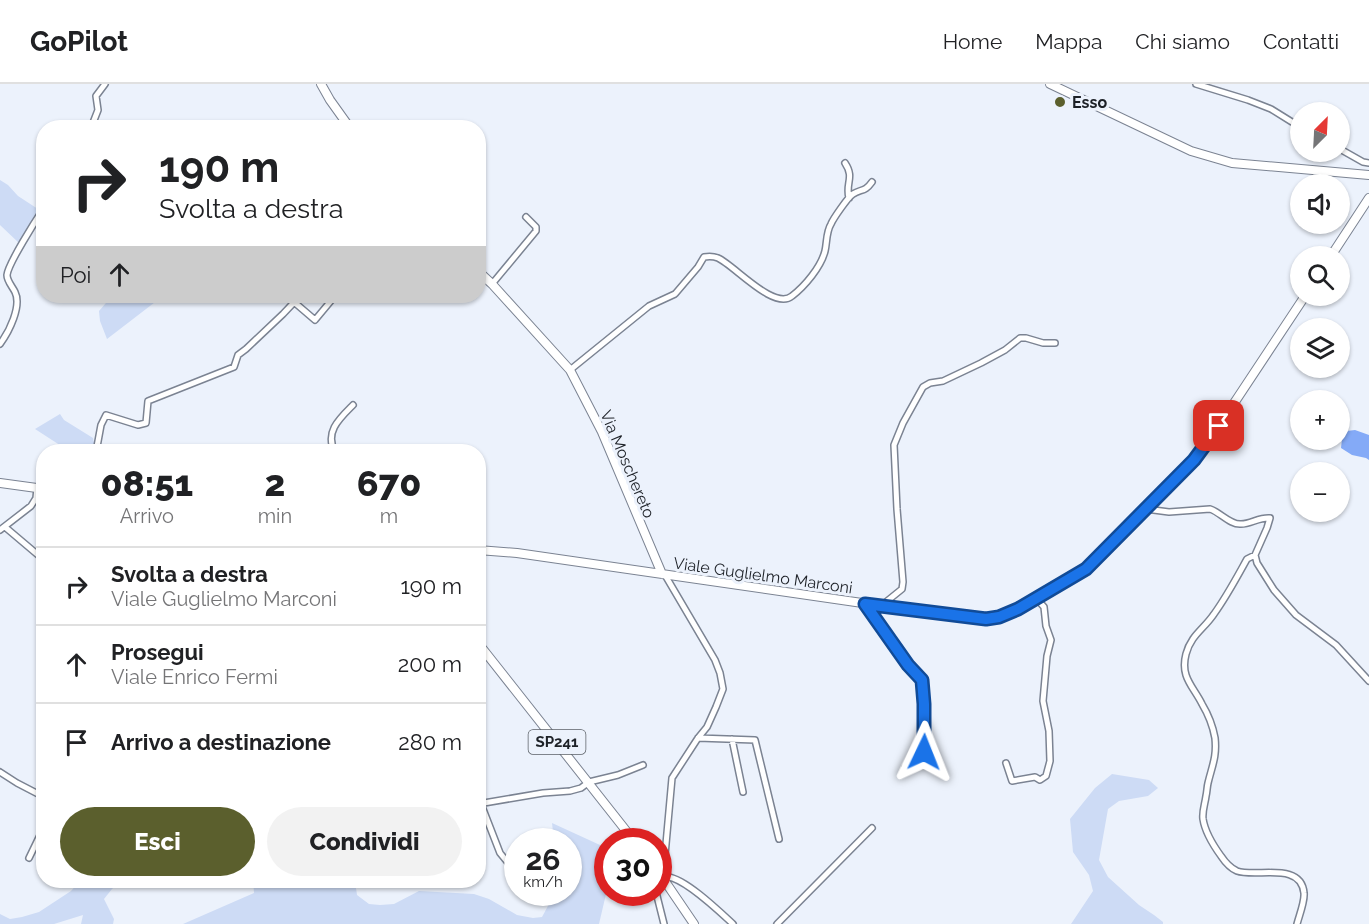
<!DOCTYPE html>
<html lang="it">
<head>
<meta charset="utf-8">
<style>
  :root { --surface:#fff; --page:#f2f2f2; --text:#202124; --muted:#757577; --line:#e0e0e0; --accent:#5b5f2d }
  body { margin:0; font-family:Raleway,sans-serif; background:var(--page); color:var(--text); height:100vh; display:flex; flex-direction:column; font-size:22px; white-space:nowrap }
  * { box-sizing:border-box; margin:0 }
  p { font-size:20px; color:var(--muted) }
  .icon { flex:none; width:33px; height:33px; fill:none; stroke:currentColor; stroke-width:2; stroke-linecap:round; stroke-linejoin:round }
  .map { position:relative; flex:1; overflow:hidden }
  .drawer { position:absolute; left:36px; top:360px; width:450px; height:444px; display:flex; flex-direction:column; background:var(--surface); border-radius:24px; box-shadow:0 2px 4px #0004 }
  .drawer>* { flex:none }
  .top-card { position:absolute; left:36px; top:36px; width:450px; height:183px; border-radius:24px; box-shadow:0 2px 4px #0004; background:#fff; color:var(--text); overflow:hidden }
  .needle { width:39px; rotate:24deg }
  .tools { position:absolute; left:1290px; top:18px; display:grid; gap:12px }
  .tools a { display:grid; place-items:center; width:60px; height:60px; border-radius:50%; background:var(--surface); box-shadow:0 2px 4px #0004; font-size:30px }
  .speed { position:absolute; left:504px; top:744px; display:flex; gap:12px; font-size:30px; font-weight:700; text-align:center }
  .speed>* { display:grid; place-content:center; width:78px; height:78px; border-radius:50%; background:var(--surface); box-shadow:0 2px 4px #0004; line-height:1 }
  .speed small { font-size:15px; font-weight:400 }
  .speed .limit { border:9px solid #d22; background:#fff; color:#111 }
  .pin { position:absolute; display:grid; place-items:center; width:51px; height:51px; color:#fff; margin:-26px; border-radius:12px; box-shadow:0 3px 9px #0006 }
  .me { position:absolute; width:66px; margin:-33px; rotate:2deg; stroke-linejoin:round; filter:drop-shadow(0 0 4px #0008) }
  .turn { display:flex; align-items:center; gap:21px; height:126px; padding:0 24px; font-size:27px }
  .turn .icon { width:78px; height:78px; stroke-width:2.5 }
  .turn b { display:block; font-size:42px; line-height:51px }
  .then { display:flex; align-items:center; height:57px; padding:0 24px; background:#0003; gap:12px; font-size:22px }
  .eta { display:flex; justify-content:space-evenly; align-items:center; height:102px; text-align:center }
  .eta b { font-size:36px; font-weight:800; line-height:42px }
  .action { display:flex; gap:12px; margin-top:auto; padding:12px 24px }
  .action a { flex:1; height:69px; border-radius:36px; background:var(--accent); color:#fff; font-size:24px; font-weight:800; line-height:69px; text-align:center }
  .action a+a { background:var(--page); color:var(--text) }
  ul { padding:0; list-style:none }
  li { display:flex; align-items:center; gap:18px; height:78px; padding:0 24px; border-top:2px solid var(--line) }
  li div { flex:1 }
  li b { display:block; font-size:22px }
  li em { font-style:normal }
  header { display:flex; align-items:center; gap:36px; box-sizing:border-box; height:84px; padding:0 30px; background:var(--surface); border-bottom:2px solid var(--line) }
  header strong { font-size:28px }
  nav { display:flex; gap:33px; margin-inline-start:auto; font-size:21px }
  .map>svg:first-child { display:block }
  .green { fill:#cddbf5 }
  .water { fill:#84aaf7 }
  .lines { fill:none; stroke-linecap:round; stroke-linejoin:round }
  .street-casing { stroke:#7b8392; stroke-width:8 }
  .secondary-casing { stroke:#7b8392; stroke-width:10 }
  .primary-casing { stroke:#7b8392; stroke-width:10 }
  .street { stroke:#fff; stroke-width:5 }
  .secondary { stroke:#fff; stroke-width:8 }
  .primary { stroke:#fff; stroke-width:8 }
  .route-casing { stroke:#114b97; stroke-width:15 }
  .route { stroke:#1a73e8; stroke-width:10 }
  .poi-dot { fill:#5b5f2d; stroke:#ecf2fc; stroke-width:2 }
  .labels { text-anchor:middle; stroke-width:6; stroke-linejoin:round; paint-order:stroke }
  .shield { fill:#ecf2fc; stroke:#5b6067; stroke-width:1.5 }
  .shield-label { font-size:15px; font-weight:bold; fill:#1d2127 }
  .poi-label { font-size:16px; font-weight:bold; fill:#1d2127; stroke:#ecf2fc; text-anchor:start }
  .street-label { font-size:16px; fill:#1d2127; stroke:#ecf2fc }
</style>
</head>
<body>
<header>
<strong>GoPilot</strong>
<nav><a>Home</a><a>Mappa</a><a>Chi siamo</a><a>Contatti</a></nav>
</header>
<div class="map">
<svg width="1369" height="840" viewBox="0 0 1369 840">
  <rect width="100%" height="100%" fill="#ecf2fc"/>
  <!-- green -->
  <path class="green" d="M0,96l8,5 10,11 23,15 -21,33 -20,-19z
    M112,212h51l-56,43 -7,-18 -1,-10z
    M60,330l4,6 29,18 1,5 -2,8h-23l-34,-22z
    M1112,690l37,6 9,8 -10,8 -29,5 -11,8 -9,51 9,17 31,28 15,10 9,7v2h-92l22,-33 -4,-16 -16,-23 -3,-33 25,-31z
    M552,739l48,22v8l6,41 -7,30h-416l71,-31 -1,-13 102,1 2,14 12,9 11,1 14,-1 25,-13 55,3 15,5 28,16 16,3 9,-1 7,-13 1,-11 18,-1v-50l-14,-1z
    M80,797h41l-9,8 -8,10 10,20 -1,5h-32l2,-9 -29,9h-54v-10l10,5 12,-2 17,-5 32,-21z"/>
  <!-- water -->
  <path class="water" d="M1355,346l14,5v25l-3,-2 -14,-3 -11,-7 1,-9 5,-8z"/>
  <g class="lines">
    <!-- street casing -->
    <g class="street-casing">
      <path id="street" d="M1196,0l52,16 23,9 29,18
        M91,44l7,-18 -2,-14 9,-12
        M1340,65l23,13 6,1
        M845,79c10,15 0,20 4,35
        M492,200l44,-53v-4l-10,-10
        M294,218l21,18 20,-24
        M0,260c9,-12 22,-38 15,-52 -3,-6 -8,-11 -8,-17 1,-11 29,-55 37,-67
        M570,286l79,-64 26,-12 23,-27 6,-10c5,-1 9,-1 14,1 16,7 56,53 74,38 13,-10 29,-29 33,-45 2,-8 1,-19 6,-27 2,-5 17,-27 22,-30 8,-5 12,-2 19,-12
        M96,368l5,-27 5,-10 32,10 8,-2 2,-22 86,-34 4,-12 8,-6 37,-35 17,-18
        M335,368c-11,-20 5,-34 18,-47
        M1146,425l23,3 41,-3c10,3 20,16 31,15 10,0 18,-7 29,-6l-3,10 -12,27 2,8 17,27 22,25 40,30 33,36
        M5,443l39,33
        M0,446l31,-24 5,-8 1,-10
        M1255,471l-8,4c-10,18 -20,37 -33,55 -10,15 -23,21 -28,40 -6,23 7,32 16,50 6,10 11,23 13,34 2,19 -3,28 -7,45 -1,4 -1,9 -2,13 -1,8 -4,15 -3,23 2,13 10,26 18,37 4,6 9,12 16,15 19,7 64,-10 67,22 1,8 -5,23 -7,31
        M865,520l43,61 14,15 2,24 1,34 -2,27 -18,3
        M881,522l21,-17 1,-7 -6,-73 -3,-64 9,-22 20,-36 7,-4 13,-2 38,-18 24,-13 15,-12h6l17,5h12
        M698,654l57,2 24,99
        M732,655l11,53
        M1006,679l6,18 23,-4 5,3 6,-4 4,-15 -1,-30 -6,-30 4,-45 4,-16 -5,-14 -2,-19 -8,-9
        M0,688l17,11 27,14
        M478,720l65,-11 27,-2 11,-3 8,-6 29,-7 25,-10
        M481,720l19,49 9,11
        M29,774l15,-31
        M660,789l4,-7 8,-88 26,-40 9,-11 9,-20 7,-18 -3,-16 -5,-13 -50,-85
        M664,796l4,-3c18,2 52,35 65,47
        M656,808l8,32
        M777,840l95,-96"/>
    </g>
    <!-- secondary casing -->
    <g class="secondary-casing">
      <path id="secondary" d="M321,0l9,16 20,28
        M1050,0l141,67 41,12 137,12
        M1331,172l38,-58
        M478,187l14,13 78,86 32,62 60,142
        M478,466l39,3 442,64 27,2 13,-2 19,-8 68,-40 108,-109 13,-16 98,-148"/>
    </g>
    <!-- primary casing -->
    <g class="primary-casing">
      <path id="primary" d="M0,399l44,6
        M478,559l157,199
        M658,787l36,53"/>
    </g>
    <!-- street -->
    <use href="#street" class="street"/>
    <!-- secondary -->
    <use href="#secondary" class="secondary"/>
    <!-- primary -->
    <use href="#primary" class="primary"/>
  </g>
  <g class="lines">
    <!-- route casing -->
    <g class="route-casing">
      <path id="route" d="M924,668v-48l-2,-24 -14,-15 -43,-61 121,15 13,-2 19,-8 68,-40 108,-109 25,-34"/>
    </g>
    <!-- route -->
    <use href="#route" class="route"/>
  </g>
  <!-- markers -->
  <circle class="poi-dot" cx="1060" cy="18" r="6"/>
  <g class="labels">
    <!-- shield labels -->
    <rect class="shield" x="528.5" y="646" width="57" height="24" rx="4.5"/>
    <g class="shield-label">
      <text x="557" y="663">SP241</text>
    </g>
    <!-- poi labels -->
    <g class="poi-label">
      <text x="1072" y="24">Esso</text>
    </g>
    <!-- street labels -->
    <g class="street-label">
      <text transform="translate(628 380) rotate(67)" y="6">Via Moschereto</text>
      <text transform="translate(763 491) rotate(8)" y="6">Viale Guglielmo Marconi</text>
    </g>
  </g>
</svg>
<div class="tools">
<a><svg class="needle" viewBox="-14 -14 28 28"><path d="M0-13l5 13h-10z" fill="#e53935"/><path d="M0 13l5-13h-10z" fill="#757577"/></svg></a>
<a><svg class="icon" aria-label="sound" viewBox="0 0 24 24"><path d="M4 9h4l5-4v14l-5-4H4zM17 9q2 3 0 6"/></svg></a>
<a><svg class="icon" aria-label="search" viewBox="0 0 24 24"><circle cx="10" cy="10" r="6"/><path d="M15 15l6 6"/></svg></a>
<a><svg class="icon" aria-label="layers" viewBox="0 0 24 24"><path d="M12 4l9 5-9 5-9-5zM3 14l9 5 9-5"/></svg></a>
<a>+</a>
<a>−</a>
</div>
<div class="speed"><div>26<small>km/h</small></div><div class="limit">30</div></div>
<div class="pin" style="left:1219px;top:342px;background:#d93025"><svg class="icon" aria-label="arrive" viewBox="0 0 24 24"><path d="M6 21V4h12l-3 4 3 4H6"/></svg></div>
<svg class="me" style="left:924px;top:668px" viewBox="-20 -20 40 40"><path d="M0-17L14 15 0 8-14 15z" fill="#1a73e8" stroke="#fff" stroke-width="4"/></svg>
<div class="top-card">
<div class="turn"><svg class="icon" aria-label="right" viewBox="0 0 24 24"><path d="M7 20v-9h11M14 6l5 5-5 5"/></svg><div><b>190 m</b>Svolta a destra</div></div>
<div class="then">Poi<svg class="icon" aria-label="ahead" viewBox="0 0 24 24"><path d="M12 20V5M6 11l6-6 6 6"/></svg></div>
</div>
<section class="drawer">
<div class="eta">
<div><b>08:51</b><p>Arrivo</p></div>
<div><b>2</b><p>min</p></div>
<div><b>670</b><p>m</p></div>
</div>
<ul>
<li><svg class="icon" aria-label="right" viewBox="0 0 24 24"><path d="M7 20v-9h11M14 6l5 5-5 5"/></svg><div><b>Svolta a destra</b><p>Viale Guglielmo Marconi</p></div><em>190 m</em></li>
<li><svg class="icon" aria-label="ahead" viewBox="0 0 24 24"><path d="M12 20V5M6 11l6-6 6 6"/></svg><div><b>Prosegui</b><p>Viale Enrico Fermi</p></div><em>200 m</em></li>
<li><svg class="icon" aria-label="arrive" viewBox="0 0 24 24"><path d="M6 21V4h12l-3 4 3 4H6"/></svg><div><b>Arrivo a destinazione</b></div><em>280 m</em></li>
</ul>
<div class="action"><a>Esci</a><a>Condividi</a></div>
</section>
</div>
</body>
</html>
